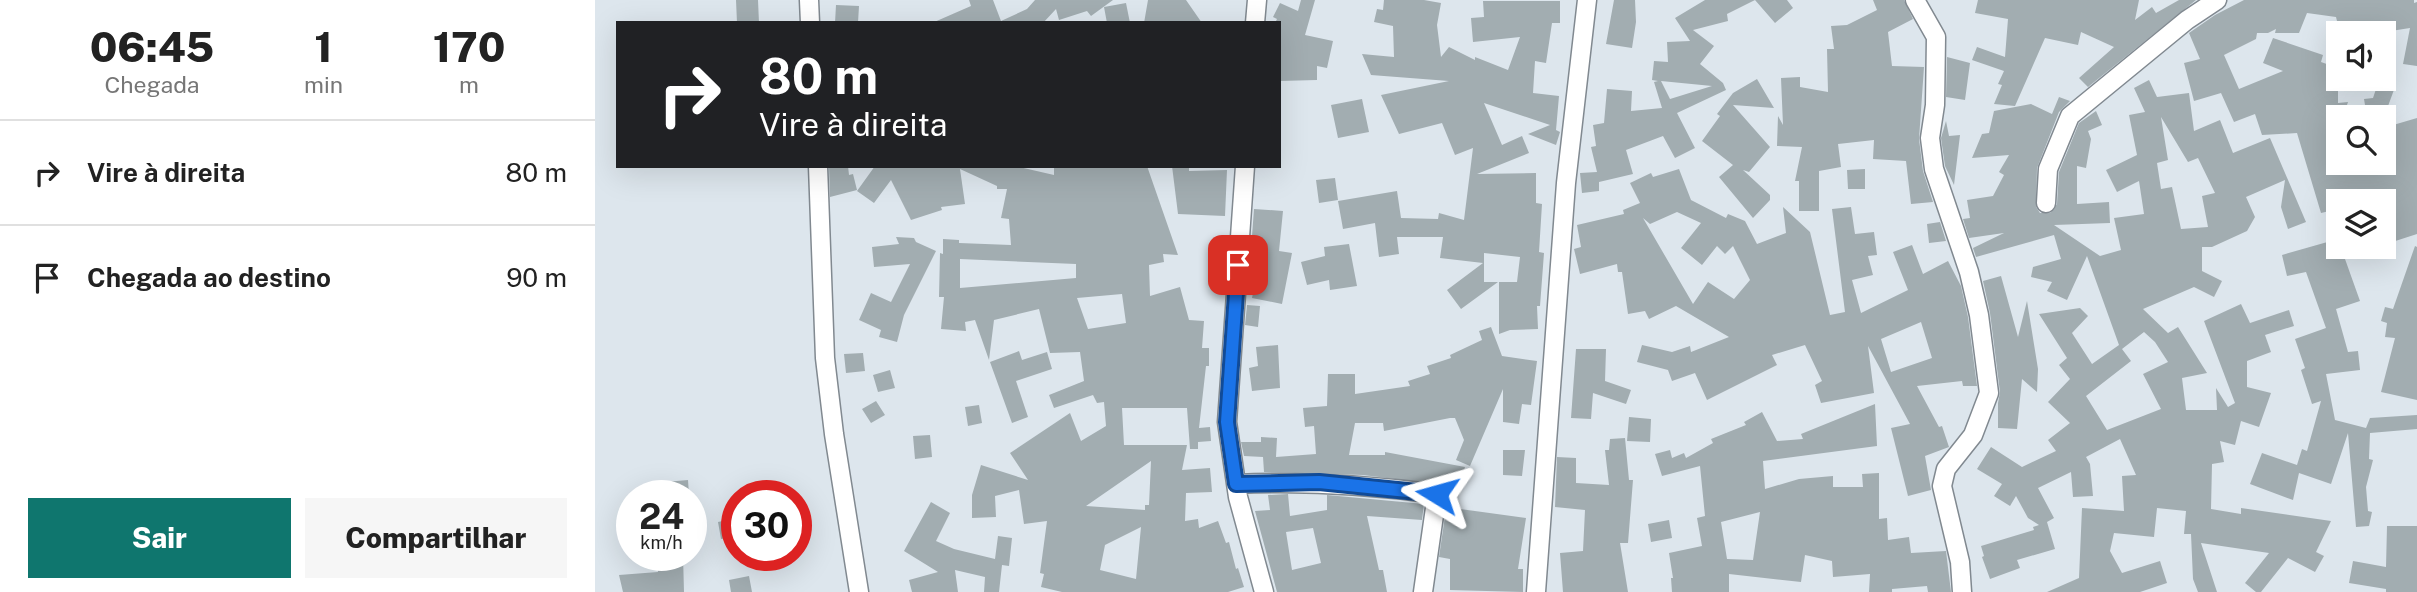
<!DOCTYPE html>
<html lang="pt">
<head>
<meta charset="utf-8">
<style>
  :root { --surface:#fff; --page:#f6f6f6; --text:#222; --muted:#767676; --line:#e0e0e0; --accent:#0f766e }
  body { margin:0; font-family:"Public Sans",sans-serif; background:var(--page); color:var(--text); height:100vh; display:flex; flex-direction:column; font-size:26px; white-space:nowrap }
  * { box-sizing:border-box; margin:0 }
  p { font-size:23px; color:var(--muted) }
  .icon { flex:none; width:38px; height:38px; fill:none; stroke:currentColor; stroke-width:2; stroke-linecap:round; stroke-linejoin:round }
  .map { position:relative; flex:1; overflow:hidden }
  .drawer { display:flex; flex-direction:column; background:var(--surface); width:595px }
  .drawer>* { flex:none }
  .top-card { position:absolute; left:21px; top:21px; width:665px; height:147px; border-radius:0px; box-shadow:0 7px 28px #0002; background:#202124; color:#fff; overflow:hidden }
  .fabs { position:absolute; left:1731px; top:21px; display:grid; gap:14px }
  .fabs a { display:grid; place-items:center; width:70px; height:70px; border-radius:0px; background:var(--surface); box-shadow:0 7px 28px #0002; font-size:35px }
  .speed { position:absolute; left:21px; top:480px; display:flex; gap:14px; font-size:35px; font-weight:700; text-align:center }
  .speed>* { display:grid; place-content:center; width:91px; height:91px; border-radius:50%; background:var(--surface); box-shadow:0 7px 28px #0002; line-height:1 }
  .speed small { font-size:18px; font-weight:400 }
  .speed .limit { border:10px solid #d22; background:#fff; color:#111 }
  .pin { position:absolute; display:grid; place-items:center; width:60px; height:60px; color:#fff; margin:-30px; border-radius:14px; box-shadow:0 4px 10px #0006 }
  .me { position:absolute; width:77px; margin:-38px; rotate:278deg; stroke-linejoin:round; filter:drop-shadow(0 0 5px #0008) }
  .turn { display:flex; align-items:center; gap:24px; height:147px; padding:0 28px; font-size:32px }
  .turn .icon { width:91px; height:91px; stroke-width:2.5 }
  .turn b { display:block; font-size:49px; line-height:60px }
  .eta { display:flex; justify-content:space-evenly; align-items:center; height:119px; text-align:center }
  .eta b { font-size:42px; font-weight:800; line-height:49px }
  .button { display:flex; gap:14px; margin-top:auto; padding:14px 28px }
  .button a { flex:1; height:80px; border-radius:0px; background:var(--accent); color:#fff; font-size:28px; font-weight:800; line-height:80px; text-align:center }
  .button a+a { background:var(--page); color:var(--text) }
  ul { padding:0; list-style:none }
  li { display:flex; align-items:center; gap:21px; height:105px; padding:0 28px; border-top:2px solid var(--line) }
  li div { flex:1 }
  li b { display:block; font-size:26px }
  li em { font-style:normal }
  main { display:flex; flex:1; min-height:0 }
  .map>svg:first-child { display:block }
  .building { fill:#a2adb1; fill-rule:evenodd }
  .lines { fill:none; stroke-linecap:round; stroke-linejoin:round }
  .street-casing { stroke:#818990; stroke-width:21 }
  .street { stroke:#fff; stroke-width:18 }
  .route-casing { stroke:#114b97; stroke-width:18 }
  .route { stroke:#1a73e8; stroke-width:12 }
</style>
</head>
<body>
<main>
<section class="drawer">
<div class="eta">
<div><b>06:45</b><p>Chegada</p></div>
<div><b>1</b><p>min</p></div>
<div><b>170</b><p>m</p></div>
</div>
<ul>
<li><svg class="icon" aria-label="right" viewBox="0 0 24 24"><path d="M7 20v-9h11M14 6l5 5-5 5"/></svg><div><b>Vire à direita</b></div><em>80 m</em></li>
<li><svg class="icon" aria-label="arrive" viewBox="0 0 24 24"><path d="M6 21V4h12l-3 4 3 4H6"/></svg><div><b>Chegada ao destino</b></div><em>90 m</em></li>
</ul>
<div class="button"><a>Sair</a><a>Compartilhar</a></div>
</section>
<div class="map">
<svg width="1822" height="592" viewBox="0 0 1822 592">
  <rect width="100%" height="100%" fill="#dde6ed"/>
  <!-- building -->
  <path class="building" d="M141,0h22l1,23h-22z
    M374,0h24l8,21 26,-12 8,-9h78l-22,16 -4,-5 -28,9 -3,-11 -13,14h-111l39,-17z
    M553,0h38l16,23h-58z
    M706,0h14l-10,35 28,6 -6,27 -10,-2v14l-38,1v-58h-4l2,-4 -4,-2 7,-14 18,8z
    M789,0h40l17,3 -4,22 4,32 8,-10 26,13v-3l33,13 12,-33 -47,5 -2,-24 13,-1 -1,-16h77v22h-8l-6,40 -11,-2 -2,32 26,3 -3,34 4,2 -4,13 -28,-11 22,-9 -66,-22 18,42 20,-9 7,17 -52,21 59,-1v30l6,1 -3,48 5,1 -4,53h-3l1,23 -28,1 -11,4v-52h18l3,-25 -36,-4v29h14l-37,27 -14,-19 36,-27 -43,-5 3,-21h-46l2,17 -20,3 -4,-34 -32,6 -5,-28 59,-10 4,27 37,1 1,-6 25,7 9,-72 -18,7 -13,-32 -43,11 -18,-39 68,-14 -78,-6 -9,-21 32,3 -1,-31 -19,-4 3,-13 6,1z
    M1019,0h21l1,22 -4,26 -26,-4z
    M1110,0h82l6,8 -18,15 -20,-23 -28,14 1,7 -35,9 21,16 -14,18 23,19 3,7 -49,23 18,35 -20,10 -12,-22 -37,14 7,24 -34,8v9l-17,2 -2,-20 17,-1 -6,-25 5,-1 -3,-21 11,-2 3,-34 25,2 -1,20 31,-3 -8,-26 4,-1 -6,-1 2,-19 14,1 -1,-20 23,-1 -15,-23zM1066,81l51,5 -42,13z
    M1278,0h31l9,19 -25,13 4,34 32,1 -5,72 4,32 10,31 -22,2 -5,-43 -33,-2 1,-19 -36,4 3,23 -22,4v40h-20v-30h-4l7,-34 -25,-1 1,-30 5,9 -2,-47 19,-1v10l28,5 -1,-43h7l-3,-23 16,-1 30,-15z
    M1383,0h161l-4,20 17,-13 4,6 23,-13h17l-108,87 -9,-9 35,-31 -33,-15 -3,13 -33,-7 -30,68 -21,-2 8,-19 -4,-1 6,-13 -32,-11 5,-13 28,10 3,-38 -33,-6z
    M1649,0h170v3l3,-1v64l-14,-2 7,-36 -32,5h-38l-4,-16 -29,-4 -8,20h-24l1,-4 -8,4h-11l-1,6 -32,16 15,34 44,-18 -20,-8 10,-25 50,17 -2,7 17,6v35l10,-1 -5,15h-6l1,46h45v-35l34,-10v116l-34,11v-44h-45v8l-17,4 -24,-80 -35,2 -7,-21 -21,8 -13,-29 -27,8 -10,-38 16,-4 -11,-26 26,-18z
    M531,3l4,20h-23l-3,-16z
    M241,5l23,1 -1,17h-23z
    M1352,57l23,6 -5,37 -19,-3z
    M1162,79l17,29 -41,-3 37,42 -21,25 -6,-2 27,25v5l-17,18 -34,-41 14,-12 -31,-24 18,-25 -3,-2 16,-21z
    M1554,80l8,17 32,-4 5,38 26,-11 13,33 37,-15 36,84 -18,7 -7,-22 4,-27 -39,17 9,20 -8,14 -35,16h-10v24l20,10 -8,16 -20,-10 -51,22 25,24 10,-6 29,46 -25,5 4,32h31l-1,-22 12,19 7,-4 -31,-82 37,-17 9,19 39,-13 5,16 -29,9 6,17 -24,9v26l24,6 -12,34 -18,-6 -6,24 -15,-4 4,21 -12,2 -1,45 30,5v-6l90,13 -15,31 8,4 -9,16 -27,-14 -27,34h-5l-11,-9 24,-30 -68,-10 16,49h-19l-5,-13 -2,-45h-7l2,-23 -29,-3 -3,29 -40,-4 -4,18 12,22 38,-12 7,22 -27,9h-93l32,-14 3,-70 42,3 -2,-35 14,-1 -16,-36 -34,18 4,7 3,32 -20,1 -2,-25 -33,16 16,30 -7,4 8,27 -38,11 3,8 -30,11 -8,-22 2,-1 -3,-10 53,-16 -1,-3 6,-2 -11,-7 -12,-22 -6,10 -16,-10 8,-12 -25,-15 14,-22 31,20 34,-16 -8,-11 22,-17 -22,-21 22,-23 -11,-14 8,-7 -28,-44 41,-6 8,8 -16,17 20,31 27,-19 -32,-89 -20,44 -20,-9 5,-9 -21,-5 2,-10 28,-8 -7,-24 -78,22 -3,-9 31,-15 -35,5 -6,-19 7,-1 -3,-18 26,-4 11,-21 -5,-3 10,-17 -37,3 10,-24 7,-1 5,-22 37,-7 21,10 7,-17 11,4 -11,11 -22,56 -1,39 4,6h10l7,-9 2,-32 20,-49 17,-12 6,14 -14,6 3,8 -5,29 -9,-2v38l32,-2 1,21 -56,2 46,31 21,-6 -7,-32 30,-4 -5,-33 -22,11 -11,-22 31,-15 -8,-40 16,-3 -11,-24zM1566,117l27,45 10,-4 17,35 -13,3 6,31 -27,2 -9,-42 -11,2 -4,-26 11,-3zM1549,332l11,10 13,20 -25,12 18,35 -54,21 -21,-34 45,-35 -9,-12z
    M1783,83l17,4 -11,30h-17l-3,-18 9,-1z
    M767,99l7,33 -31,6 -7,-33z
    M1351,121l3,15 11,-1 -6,50 -9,-19 -4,-28z
    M234,166h19l1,9 4,-1 4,16 -27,7z
    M280,166h140l39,9v-9h93l31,89 -15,-1 1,8 -15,3 1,31 30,-9 9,33 15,1 -2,27h7v18h-3l-7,62 11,-1 1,14 -13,1v7h-8l-3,-41h-65l2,37h63l-5,25 28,-2 2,24 -26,1 -1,28 13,-2 1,9 19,-7 8,22 3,-1 7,27 2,-1 6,19 -16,5h-166l-21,-5 3,-13 -4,-1 7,-52 -23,3 -5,-34 -24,6 1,21 -24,1v-23l9,-30 47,15 -18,-27 60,-40 11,28 25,-15 -2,-24 -7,1 -4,-8 -39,13 -5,-13 35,-14 -4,-29 -30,1 -11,-44 -45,11 -5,40 -14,-40 -10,2 1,9 -25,-2 3,-32h-5l1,-44 3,1v-15l16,1v3l52,2 -2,-26 -8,-1 6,-29h-10v-3l-37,-17 5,35 -24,3 1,3 -31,10 -20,-40 -17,23 -17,-12zM365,259l116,5v14l-116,10zM527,294l4,29 -38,6 -11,-31zM556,461l-2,44h-4v5l-59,-4zM546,527l-5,52 -36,-9 5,-25z
    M577,166h17v5l38,-1 -2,46 -47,-2z
    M1084,169l12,31 35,18 2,-4 17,7 12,23 29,-11 -3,-26 27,25 20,83 15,-3 -13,-103 19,-2 4,27 19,-2 3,23 -9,1 5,19 -21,5 9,33 47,-23 -15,-38 19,-7 11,29 25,-13 13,25 7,31 9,69h-14l-1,-5 -45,5 22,41 3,-1 7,21 -24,9 6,34 -23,6 -17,-68 19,-4 -42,-78 6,47 -53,10 -6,-18 7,-4 -17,-36 -33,10 5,10 -70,35 -12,-27 -23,8 -4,-11 -31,-8 5,-17 30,7 18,-6 1,6 38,-15 -53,-31 -27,13 -4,-8 -17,3 -6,-42h-4l-1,-8 -37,10 -6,-25 7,-2 -4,-22 47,-11 -1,-4 17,-7 -10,-20 21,-10 2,4zM1082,212l24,11 -20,25 21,17 15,-19 8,8 8,-8 17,34 -16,19 -26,-17 -15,22 -50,-86 7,6zM1326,322l11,36 -41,14 -10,-33z
    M1270,169v20h-17l-1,-19z
    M740,178l3,22 -19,3 -3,-23z
    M659,209l29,2 -4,40 13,2 -10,51 -30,-6 4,-20 -7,-1z
    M1345,222l6,19 -17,2 -2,-19z
    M301,237l18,1 2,4 20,9 -32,64 -7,27 -18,-5 2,-7 -22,-10 12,-27 20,9 19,-38 -36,3 -2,-20 27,-3z
    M1743,239v8h32v3l-25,9 15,42 -24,8 12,43 10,-1 2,19 -34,4 9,46 31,8 4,-10 47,-3v14l-47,4 -1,26 4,1 -7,27 2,24 4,1 -3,14 -13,1 -8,-94 -17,51 -32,-11 -6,27 -43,-16 12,-31 35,12 5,-16 5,2 14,-50 -9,3 -11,-34 4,-2 -10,-29 31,-11 -20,-56 -19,4 -5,-21z
    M754,244l8,42 -27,4 -1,-10 -22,5 -6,-23 24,-6 -1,-9z
    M1820,246l2,1v153l-36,-8 14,-54 -10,-1 2,-14 -6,-2 4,-14 8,2z
    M1406,276l17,61 9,-36 11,68 -1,23 -15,-13 -5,50 -19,-1v-25l2,-11 -10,-79 -7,-32z
    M652,305l13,1 -2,21 -13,-2z
    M896,327l11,29 35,5 -6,44 -9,-1 -3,20 -16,-2v-33l-33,77 -14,-6 8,-20 -9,-22h-5l-66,13 -1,-8h-28l-6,32h36v-3l80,15 -12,41 73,10 -8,51h5v23l-73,-2v-31l-11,-2 9,-61 -5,-11 -80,-10 -99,-3 -1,-15 -19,-1 -3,-14h20v-5l16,1 -1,19 40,-3 -2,-28 -9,1 -2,-19 24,-2 1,-32h27v20l55,-8 -2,-5 22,-7 -3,-8 24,-8 -1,-3 32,-15 -3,-9z
    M683,345l2,43 -28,3 -3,-23 9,-2 -2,-19z
    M981,349h30l-1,32 26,9 -5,14 -33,-11 -2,26 -20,-1z
    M424,351l3,9 25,-8 5,17 -36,12 12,36 -16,6 -22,-61z
    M268,353l2,18 -19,2 -2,-19z
    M295,370l5,18 -17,4 -5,-17z
    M281,401l9,14 -14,8 -9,-14z
    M1280,404l2,42 -114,15 2,28 34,-10 34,-3v11h30l-1,-13 17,-1v46l8,-1 1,22 21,-3 2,16 35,-2 5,41h-23l-1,-6 -35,3v3h-23l1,-18 -37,3 -1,-16 -27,-6 -4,27 -72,-8v18h-57l-1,-14h2l-4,-25 33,-7 -5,-28 8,-2 -5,-50 -38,10 -7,-22 15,-4 2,8 12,-5 2,5 27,-15 -2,-4 35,-14 -2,-3 18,-10 15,29 26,-2 -2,-5zM1165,512l-7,48 -26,-1 -6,-37z
    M384,405l3,18 -14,3 -3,-19z
    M1034,417l22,2 -1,23 -23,-1z
    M335,435l2,22 -17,2 -2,-23z
    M1030,438l4,42h4l-5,63h-8l8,49h-65l-3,-39 23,-2 2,-41 -30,-3 2,-50 19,1v25l33,2 -4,-35h4l1,-11z
    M908,450h22l-3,26 -19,-1z
    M93,480l1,15h-24v-13z
    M693,494l2,22 37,-6v-15l97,9 -2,16 -55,-4 12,54h4l4,22h-110l-22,-81 15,-1 -2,-15zM718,528l8,35 -29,7 -6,-38z
    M336,502l19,11 -14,28 18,8 41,10 3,-23 14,2 -3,28 -7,-1 -3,27h-15l1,-15 -30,-7 3,22h-46l-3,-12 29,-8 -34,-21z
    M142,518v18l-16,3 -3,-17z
    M1074,520l3,18 -21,4 -3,-18z
    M1792,526h30v66h-31v-3l-37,-6 4,-22 33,6z
    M61,555h27l1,37h-61l-4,-17 39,-3z
    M154,576l3,16h-21l-2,-12z"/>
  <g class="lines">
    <!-- street casing -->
    <g class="street-casing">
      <path id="street" d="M214,0l1,23
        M1320,0l21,37 -1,68 -5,33 4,31 35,103 10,43 10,78 -16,42 -27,34 -4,17 18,76 2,30
        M660,23l2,-23
        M223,166l7,192 9,76 25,158
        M650,166l-18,256 11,75 26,95
        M1451,203l2,-34 22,-53 117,-96 30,-20
        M641,484c68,-3 134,1 201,10l-14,98
        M941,592l30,-409 21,-183"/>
    </g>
    <!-- street -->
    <use href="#street" class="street"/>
  </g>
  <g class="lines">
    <!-- route casing -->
    <g class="route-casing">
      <path id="route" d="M643,265l-11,157 9,62 83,-2 118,12"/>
    </g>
    <!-- route -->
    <use href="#route" class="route"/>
  </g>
</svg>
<div class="fabs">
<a><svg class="icon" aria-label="sound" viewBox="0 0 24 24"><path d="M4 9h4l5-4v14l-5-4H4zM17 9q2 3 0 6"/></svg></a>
<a><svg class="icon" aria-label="search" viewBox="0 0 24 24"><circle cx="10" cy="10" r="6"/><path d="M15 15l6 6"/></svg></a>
<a><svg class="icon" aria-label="layers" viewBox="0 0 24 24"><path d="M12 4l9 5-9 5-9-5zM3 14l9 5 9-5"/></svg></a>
</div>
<div class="speed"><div>24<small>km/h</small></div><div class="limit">30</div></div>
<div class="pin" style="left:643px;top:265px;background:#d93025"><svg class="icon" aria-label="arrive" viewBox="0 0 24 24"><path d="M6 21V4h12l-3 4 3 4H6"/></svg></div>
<svg class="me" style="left:842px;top:494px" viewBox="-20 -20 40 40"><path d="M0-17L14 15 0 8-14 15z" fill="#1a73e8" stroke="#fff" stroke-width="4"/></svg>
<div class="top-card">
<div class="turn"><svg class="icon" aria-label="right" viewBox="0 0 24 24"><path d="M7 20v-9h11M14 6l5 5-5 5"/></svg><div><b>80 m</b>Vire à direita</div></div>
</div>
</div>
</main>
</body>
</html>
